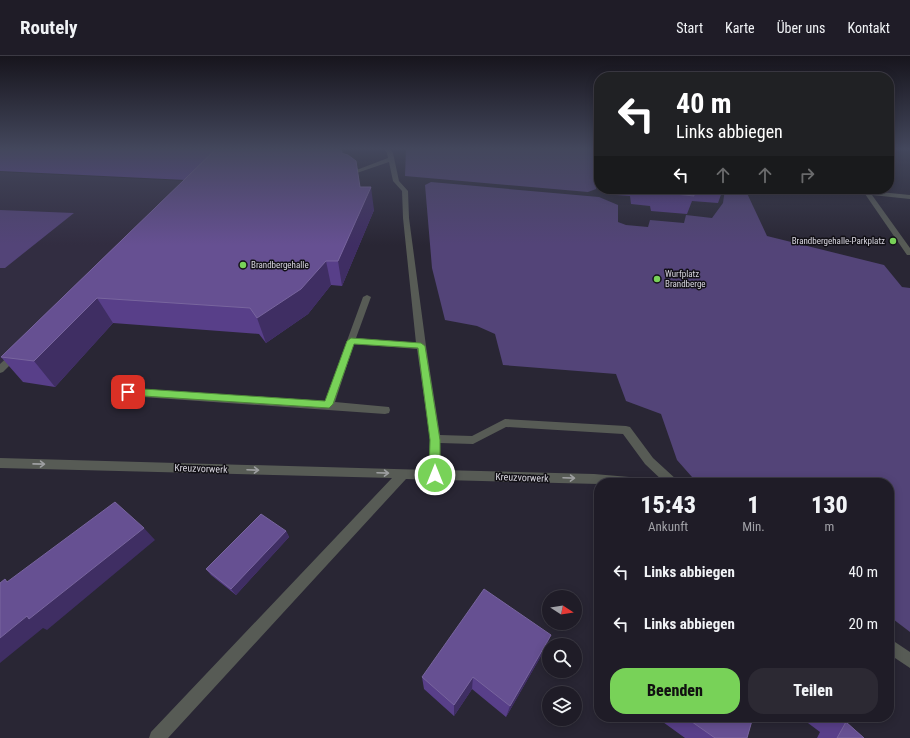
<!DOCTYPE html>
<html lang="de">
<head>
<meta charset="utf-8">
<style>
  :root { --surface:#1f1c27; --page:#2c2933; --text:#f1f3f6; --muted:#a1a1a7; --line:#3c3a44; --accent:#78d258 }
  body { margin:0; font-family:"Roboto Condensed",sans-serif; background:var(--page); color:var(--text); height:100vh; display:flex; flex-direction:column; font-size:15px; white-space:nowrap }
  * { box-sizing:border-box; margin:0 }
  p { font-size:13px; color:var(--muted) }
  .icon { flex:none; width:22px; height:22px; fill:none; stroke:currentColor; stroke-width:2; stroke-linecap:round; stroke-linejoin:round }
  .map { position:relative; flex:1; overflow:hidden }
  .details { position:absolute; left:594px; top:422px; width:300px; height:244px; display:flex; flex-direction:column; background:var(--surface); border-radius:16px; box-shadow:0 2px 10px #0003,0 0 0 1px var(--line) }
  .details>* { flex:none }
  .guide { position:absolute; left:594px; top:16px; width:300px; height:122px; border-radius:16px; box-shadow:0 2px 10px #0003,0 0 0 1px var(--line); background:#202124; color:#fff; overflow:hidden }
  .needle { width:26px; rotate:102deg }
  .controls { position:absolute; left:542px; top:534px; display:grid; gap:8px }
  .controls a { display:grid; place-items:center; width:40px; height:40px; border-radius:50%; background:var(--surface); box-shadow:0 2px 10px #0003,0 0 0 1px var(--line); font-size:20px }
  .pin { position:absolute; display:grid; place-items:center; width:34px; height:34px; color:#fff; margin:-17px; border-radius:8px; box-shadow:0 2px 6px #0006 }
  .me { position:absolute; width:44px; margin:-22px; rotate:0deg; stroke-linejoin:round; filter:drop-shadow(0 0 3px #0008) }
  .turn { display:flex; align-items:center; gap:14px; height:84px; padding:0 16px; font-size:18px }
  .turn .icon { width:52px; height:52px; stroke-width:2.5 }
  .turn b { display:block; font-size:28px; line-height:34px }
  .lanes { display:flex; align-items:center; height:38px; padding:0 16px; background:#0003; justify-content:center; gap:20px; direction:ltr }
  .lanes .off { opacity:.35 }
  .eta { display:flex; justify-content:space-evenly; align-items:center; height:68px; text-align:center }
  .eta b { font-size:24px; font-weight:800; line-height:28px }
  .primary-button { display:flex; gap:8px; margin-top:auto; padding:8px 16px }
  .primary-button a { flex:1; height:46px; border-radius:16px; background:var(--accent); color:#111; font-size:16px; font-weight:800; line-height:46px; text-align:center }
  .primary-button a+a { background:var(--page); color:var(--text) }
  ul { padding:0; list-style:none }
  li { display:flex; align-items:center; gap:12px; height:52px; padding:0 16px }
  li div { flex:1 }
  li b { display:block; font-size:15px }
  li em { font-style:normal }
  header { display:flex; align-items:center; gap:24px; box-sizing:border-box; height:56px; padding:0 20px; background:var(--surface); border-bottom:1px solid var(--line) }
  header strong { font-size:19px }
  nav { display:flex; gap:22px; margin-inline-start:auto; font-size:14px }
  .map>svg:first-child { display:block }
  .built { fill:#322d41 }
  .green { fill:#534478 }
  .forest { fill:#5f4595 }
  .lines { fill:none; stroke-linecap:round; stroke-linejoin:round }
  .minor { fill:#575b55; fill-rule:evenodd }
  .wall { fill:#583f89 }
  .shaded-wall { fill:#3f2e63 }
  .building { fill:#665092; stroke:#78659e }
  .oneway { stroke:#9e9fa1 }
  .route { fill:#78d258; stroke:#4e8839 }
  .poi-dot { fill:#78d258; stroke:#121016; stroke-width:1.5 }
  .labels { text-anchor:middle; stroke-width:3; stroke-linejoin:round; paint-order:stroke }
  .far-poi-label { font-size:9px; fill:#d9d7e0; stroke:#121016; text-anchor:start }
  .street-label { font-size:10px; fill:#d9d7e0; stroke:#121016 }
</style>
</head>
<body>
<header>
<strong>Routely</strong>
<nav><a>Start</a><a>Karte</a><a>Über uns</a><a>Kontakt</a></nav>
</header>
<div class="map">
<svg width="910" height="682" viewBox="0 0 910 682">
  <rect width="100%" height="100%" fill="#292634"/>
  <!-- built -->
  <path class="built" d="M0,116l187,9 -187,184z"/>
  <!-- green -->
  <path class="green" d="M406,93h193v18l-2,1 1,3 -2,18 -8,3 -183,-16z
    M431,126l168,15 19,8v17l8,3 22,2 2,-7 34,3 2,-8 26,3 11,-15 2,-14h20l22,47 117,29 18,22 8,1v344l-21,-16v-133h-186l-11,-6 -15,-17 -16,-46 -35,-13 -10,-27 -113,-9 -8,-31 -18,-8 -32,-6 -13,-52 -7,-83z
    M0,154l74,3 -69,55h-5z"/>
  <!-- forest -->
  <path class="forest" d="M0,93h218l-32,31 -186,-9z"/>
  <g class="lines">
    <!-- minor -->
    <path class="minor" d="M384,93h6l3,4 6,28 9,10 1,27 17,128 14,89 32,1 33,-17 121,7 4,1 23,31 24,22 2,3h-14l-20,-19 -22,-30 -117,-7 -33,17 -33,-1 1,27 153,4 47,4 4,2 2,3h-48v1l-193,-5 -238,259h-19l2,-6 241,-254 -392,-10v-10l429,12 1,-31 -13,-90 -63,-5 -19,58 54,5 1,3 -1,3 -4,1 -257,-18 -4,-1 -1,-3 1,-3 4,-1 197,13 38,-104 4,-2 4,2 -15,41 60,5 -13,-125 -1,-27 -9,-10 -4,-19 -38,13 -5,-1 42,-16 -1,-5z
      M829,133h21l60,6v4l-38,-4 38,53v7h-3l-42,-61 -33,-3z
      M16,295l5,3 -18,18 -3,1v-9l13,-12z
      M889,582l21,14v16l-21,-14z"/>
  </g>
  <!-- wall -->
  <path class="wall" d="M216,93l126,2 18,36 14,23 -32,76 -11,-1 -23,29 -42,29 -7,-9 -146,-11 -58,64 -32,-5 -22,-25z
    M616,133h107l-5,14 -26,-2 -5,13 -36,-3 -1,-5 -19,-2 -1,-8 -14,-1z
    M286,475l3,6 -53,58 -25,-20 -5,-6z
    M545,593l-39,68 -34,-28 -18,27 -30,-27 -2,-12z
    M656,661h97l-6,21h-62z
    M800,661h46l-1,6 1,-1 18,16h-47l3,-6z"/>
  <!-- shaded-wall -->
  <path class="shaded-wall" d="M371,131l3,23 -32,76 -4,-25z
    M326,205l5,24 -23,29 -42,29 -9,-25z
    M97,242l16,25 -58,64 -21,-26z
    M144,472l11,12 -108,90 -4,-2 -43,35v-25l27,-22z
    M286,475l3,6 -53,58 -5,-6z
    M551,579l-6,14 -39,68 4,-11z
    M473,621l-1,12 -18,27v-11z"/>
  <!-- building -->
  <path class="building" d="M216,93h123l3,2 -1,2 7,2 8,6 4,26h11l-33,74h-12l-25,28 -44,29 -7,-10 -153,-10 -63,63 -33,-4z
    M655,133h37l2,7 -38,-4z
    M115,446l29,26 -115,91 -2,-3 -27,22v-55l5,-4 2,3z
    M261,458l25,17 -55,58 -25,-20z
    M484,533l67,46 -41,71 -37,-29 -19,28 -32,-28z
    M685,661h68l-6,21h-32z
    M837,661h9l-1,6z
    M846,666l18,16h-27z"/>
  <!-- one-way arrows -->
  <defs><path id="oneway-shaft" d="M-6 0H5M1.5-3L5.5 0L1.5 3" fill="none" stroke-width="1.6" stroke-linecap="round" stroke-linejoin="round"/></defs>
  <g class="oneway">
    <use href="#oneway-shaft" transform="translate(39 408) rotate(1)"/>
    <use href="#oneway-shaft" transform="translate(253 414) rotate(2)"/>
    <use href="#oneway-shaft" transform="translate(383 417) rotate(2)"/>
    <use href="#oneway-shaft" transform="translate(569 422) rotate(2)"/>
  </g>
  <!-- sky -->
  <linearGradient id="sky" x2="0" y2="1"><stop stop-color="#17151d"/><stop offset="0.49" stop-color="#43475c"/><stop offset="1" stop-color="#43475c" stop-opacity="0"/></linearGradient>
  <rect width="910" height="189" fill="url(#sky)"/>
  <!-- route -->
  <path class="route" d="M351,282l70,5 4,3 15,94v35l-2,3 -3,1 -4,-1 -2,-3 1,-35 -12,-92 -64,-4 -21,60 -4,4 -201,-13 -4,-3 4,-4 197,13 22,-60z"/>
  <!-- markers -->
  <g class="poi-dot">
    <circle cx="893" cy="185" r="4"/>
    <circle cx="243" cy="209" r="4"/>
    <circle cx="657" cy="223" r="4"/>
  </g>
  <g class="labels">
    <!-- far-poi labels -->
    <g class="far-poi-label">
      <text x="885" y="188" text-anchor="end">Brandbergehalle-Parkplatz</text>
      <text x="251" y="212">Brandbergehalle</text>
      <text x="665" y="221">Wurfplatz<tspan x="665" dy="10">Brandberge</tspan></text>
    </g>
    <!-- street labels -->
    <g class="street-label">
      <text transform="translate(201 412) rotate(2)" y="4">Kreuzvorwerk</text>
      <text transform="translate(522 421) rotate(2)" y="4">Kreuzvorwerk</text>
    </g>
  </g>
</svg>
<div class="controls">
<a><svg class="needle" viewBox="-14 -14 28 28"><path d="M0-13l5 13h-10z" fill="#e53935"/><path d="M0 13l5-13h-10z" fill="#a1a1a7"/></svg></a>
<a><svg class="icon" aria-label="search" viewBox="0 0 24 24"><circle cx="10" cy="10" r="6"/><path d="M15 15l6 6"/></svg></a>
<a><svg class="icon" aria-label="layers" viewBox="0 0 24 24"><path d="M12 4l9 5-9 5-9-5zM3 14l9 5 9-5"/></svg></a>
</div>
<div class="pin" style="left:128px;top:336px;background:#d93025"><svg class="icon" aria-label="arrive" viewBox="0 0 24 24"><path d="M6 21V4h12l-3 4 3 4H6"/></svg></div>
<svg class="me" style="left:435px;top:419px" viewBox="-20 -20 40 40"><circle r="17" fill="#78d258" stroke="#fff" stroke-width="3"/><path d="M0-11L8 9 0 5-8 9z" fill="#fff"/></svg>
<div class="guide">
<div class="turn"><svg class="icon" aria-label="left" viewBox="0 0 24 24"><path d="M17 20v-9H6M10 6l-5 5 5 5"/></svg><div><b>40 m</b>Links abbiegen</div></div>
<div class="lanes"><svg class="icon" aria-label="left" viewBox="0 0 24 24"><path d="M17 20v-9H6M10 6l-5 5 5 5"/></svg><svg class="icon off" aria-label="ahead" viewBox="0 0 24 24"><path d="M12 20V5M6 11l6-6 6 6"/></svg><svg class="icon off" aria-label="ahead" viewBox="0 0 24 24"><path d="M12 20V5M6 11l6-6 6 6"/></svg><svg class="icon off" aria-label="right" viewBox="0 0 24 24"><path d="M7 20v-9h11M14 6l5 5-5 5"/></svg></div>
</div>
<section class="details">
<div class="eta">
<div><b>15:43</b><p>Ankunft</p></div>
<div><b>1</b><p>Min.</p></div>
<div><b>130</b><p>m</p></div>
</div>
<ul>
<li><svg class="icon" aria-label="left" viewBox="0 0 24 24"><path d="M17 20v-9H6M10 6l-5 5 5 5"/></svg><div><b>Links abbiegen</b></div><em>40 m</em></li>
<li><svg class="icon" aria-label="left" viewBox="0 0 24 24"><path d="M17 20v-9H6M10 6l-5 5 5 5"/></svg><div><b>Links abbiegen</b></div><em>20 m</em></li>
</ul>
<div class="primary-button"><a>Beenden</a><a>Teilen</a></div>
</section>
</div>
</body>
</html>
